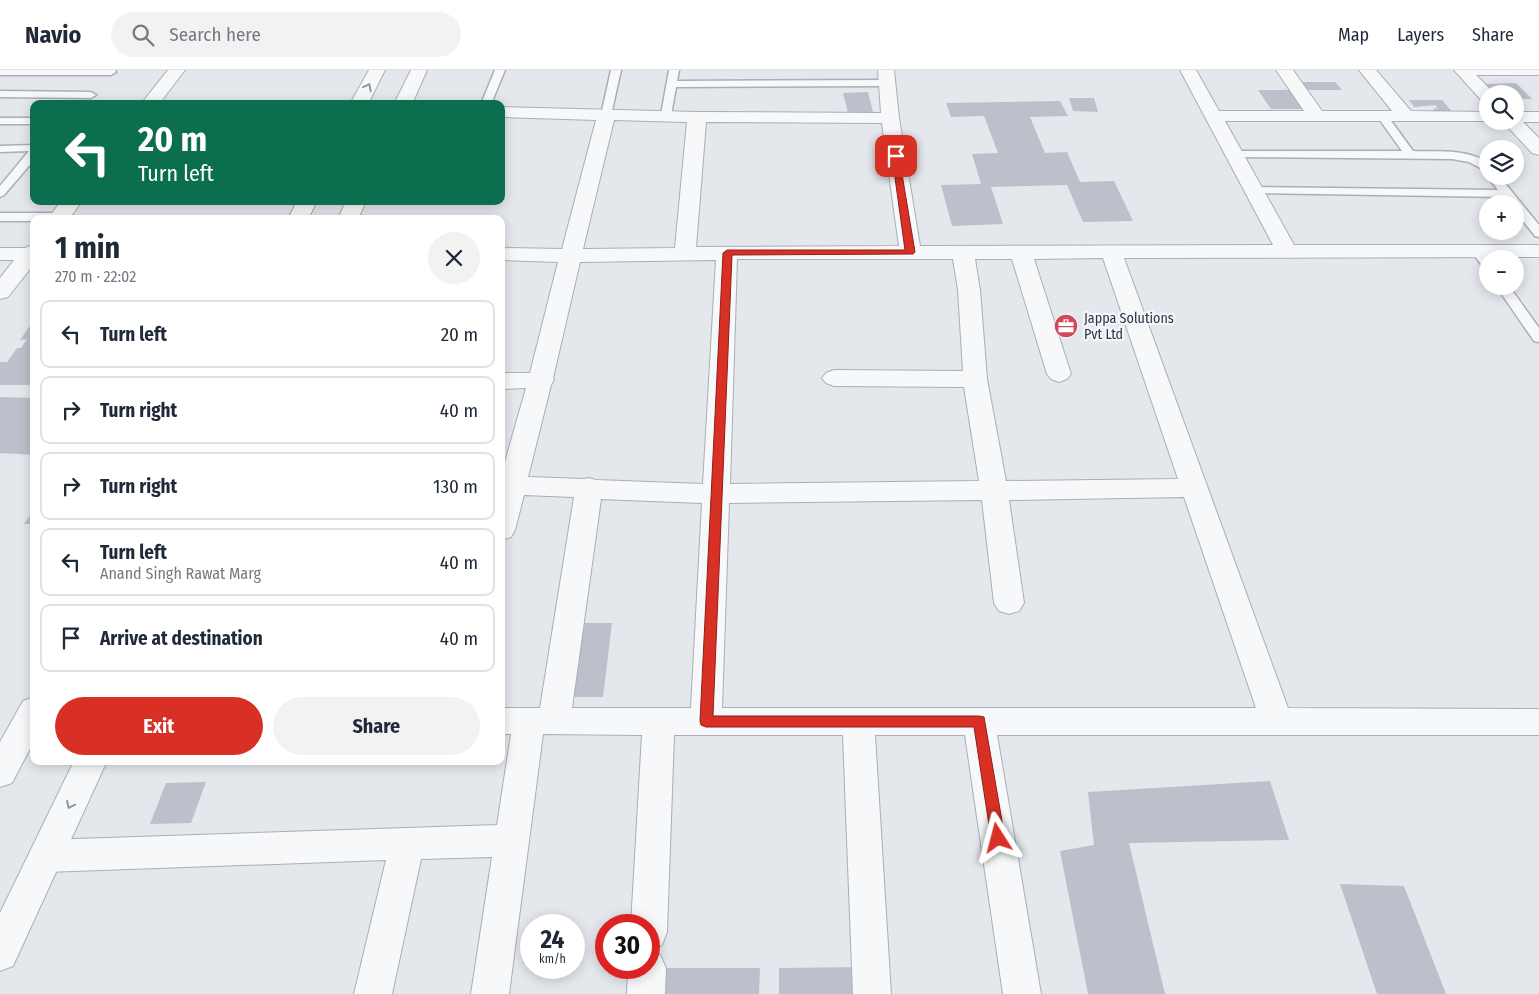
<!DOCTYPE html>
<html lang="en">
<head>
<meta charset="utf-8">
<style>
  :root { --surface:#fff; --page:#f2f2f3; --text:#1f2937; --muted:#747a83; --line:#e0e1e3; --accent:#d93025 }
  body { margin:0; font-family:"Fira Sans Condensed",sans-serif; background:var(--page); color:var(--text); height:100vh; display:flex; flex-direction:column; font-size:19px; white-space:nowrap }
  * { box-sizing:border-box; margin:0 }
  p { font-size:16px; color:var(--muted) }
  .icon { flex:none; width:28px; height:28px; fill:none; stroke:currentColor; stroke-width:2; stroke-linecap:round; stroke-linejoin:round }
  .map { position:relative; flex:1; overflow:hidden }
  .sheet { position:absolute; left:30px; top:145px; width:475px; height:550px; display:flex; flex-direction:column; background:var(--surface); border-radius:10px; box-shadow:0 2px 12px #0003 }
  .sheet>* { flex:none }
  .top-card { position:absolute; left:30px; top:30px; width:475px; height:105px; border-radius:10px; box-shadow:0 2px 12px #0003; background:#0b6e4f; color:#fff; overflow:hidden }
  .buttons { position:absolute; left:1479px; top:15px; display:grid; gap:10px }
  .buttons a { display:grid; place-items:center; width:45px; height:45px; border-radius:50%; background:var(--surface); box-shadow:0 2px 12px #0003; font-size:25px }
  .speed { position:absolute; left:520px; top:844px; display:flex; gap:10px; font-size:25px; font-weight:700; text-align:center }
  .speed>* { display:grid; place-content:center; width:65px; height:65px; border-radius:50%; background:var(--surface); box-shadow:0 2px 12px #0003; line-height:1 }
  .speed small { font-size:12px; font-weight:400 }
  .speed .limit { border:8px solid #d22; background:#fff; color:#111 }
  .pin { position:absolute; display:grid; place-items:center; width:42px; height:42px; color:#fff; margin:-21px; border-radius:10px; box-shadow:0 2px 8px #0006 }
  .me { position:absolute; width:55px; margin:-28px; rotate:351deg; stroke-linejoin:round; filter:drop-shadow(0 0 4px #0008) }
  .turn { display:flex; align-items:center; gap:18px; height:105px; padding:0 25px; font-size:22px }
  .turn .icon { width:65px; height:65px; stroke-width:2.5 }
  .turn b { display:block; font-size:35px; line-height:42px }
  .round { display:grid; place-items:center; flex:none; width:52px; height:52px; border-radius:26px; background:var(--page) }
  .head { display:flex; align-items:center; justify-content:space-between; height:85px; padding:0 25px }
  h1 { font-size:30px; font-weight:700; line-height:38px }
  .action { display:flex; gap:10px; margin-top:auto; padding:10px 25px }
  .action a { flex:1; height:58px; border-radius:30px; background:var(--accent); color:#fff; font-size:20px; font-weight:700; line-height:58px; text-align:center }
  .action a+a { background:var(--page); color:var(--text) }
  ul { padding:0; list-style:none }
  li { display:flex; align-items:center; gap:15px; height:68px; margin:0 10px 8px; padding:0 15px; border:2px solid var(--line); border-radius:10px }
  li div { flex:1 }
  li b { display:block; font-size:19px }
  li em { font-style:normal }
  header { display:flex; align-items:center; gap:30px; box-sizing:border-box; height:70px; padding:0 25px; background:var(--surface); border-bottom:1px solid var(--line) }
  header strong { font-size:24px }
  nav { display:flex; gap:28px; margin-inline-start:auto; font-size:18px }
  .search { width:350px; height:45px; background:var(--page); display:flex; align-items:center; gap:12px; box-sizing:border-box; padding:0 18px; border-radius:28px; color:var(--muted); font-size:19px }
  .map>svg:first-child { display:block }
  .building { fill:#bbc0ca }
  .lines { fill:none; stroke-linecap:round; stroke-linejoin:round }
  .service-casing { stroke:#a9aeb7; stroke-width:3 }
  .minor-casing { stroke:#a9aeb7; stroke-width:2 }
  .tertiary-casing { stroke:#a9aeb7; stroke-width:2 }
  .service { fill:#f7f8fa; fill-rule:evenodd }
  .minor { fill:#f7f8fa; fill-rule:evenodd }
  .tertiary { fill:#f7f8fa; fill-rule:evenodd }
  .oneway { stroke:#9196a0 }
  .route { fill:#d93025; stroke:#8d1f18 }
  .labels { text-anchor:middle; stroke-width:4.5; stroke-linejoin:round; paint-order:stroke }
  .poi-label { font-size:14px; fill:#2b3445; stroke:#f4f6f9; text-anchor:start }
</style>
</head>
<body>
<header>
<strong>Navio</strong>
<div class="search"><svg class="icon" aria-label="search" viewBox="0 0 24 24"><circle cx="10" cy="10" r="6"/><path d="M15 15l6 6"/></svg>Search here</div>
<nav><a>Map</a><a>Layers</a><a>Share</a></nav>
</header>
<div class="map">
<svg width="1539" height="924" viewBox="0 0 1539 924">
  <rect width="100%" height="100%" fill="#e4e7ec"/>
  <!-- building -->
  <path class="building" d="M1302,12h33l7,8h-34z
    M1516,13l16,16h-17v-5h-20l-10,-10z
    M1258,20h35l13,19h-35z
    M868,22l5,20 -25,1 -5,-20z
    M1069,28h25l4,14 -25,-1z
    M1409,30h33l12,14h-17l-4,-6 5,1 -3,-4 -21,2z
    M1060,31l8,15 -38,1 15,36 22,-1 13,30 34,-1 19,40 -50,1 -16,-37 -76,2 12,37 -51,2 -11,-41 40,-1 -9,-30 26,-1 -14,-37 -33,1 -5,-14z
    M34,250v65h-34v-23h7l10,-14h4l6,-9 -7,1z
    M0,327l34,1v57l-34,-2z
    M34,439v15h-10z
    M575,553h37l-9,74h-39z
    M1270,711l19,59 -160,3 36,151h-77l-28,-143 34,-6 -6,-53z
    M206,712l-15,41 -41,1 16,-41z
    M1340,814l64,2 42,108h-69z
    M866,897l2,27h-89v-26z
    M654,898h106l-1,26h-107z"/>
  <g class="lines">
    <!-- service casing -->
    <g class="service-casing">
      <path id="service" d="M0,0h115l1,2 -5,3h-111z
        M495,0h10l-14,34h-10z
        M611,0h10l-10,45 -5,3 -5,-3z
        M669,0h10l-2,11 210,-1 5,3 -5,3 -211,1 -5,28 -5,3 -5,-3z
        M0,21l91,1 5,3 -5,3 -91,-1z
        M1382,43l4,1 27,37c24,1 54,-3 75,12v9l-19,-10 -17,-3 -218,-2 -6,-3 6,-3h168l-25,-35z
        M0,48h34v6h-34z
        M34,75v15l-30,35 -4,2v-11l29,-35 -29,1v-6z
        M1487,106h12l40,49v12l-4,-1 -20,-25v-7h-6l-5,-7 -250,-4 -6,-3 6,-3 244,3z
        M0,143h59l6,4 -1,2h-30v2h-34z
        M1477,177l4,1 9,11h-2v10l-4,-1 -13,-17z
        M1496,216h13l30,42v14l-5,-1z"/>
    </g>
    <!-- minor casing -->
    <g class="minor-casing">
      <path id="minor" d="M168,0h17l-26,34h-18z
        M878,0h16l5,48 21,128 353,-1 -93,-175h16l23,41h85l-28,-41h17l29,41h70l-33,-41h17l35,41 77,1v9h5h-268l69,124h245v12l-415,1 164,450 251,1v26h-542l44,259h-38l-38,-259h-90l16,259h-38l-10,-259h-169l-7,197 -5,13 -13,5v-25h-18l11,-190 -99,-1 -34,260h-38l21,-137 -71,2 -29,135h-38l32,-134 -340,12 -12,-5 -5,-11 5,-11 12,-5 451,-15 14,-91h-10v-26h39l34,-211 -50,-2 -9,35 -4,7 -10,3v-64l25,-88 -25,1v-16h29l28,-111 -57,-2v-12l61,1 34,-129 -95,-3v-10l196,5 184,1zM614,50l73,2 -12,126 -92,1zM706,52l176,1 17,123 -203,1zM1103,188l75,221 -172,2 -19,-102 -7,-89 -5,-31h37l35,115 4,5 8,3 8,-3 4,-5 -37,-115zM737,189h216l5,31 5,81 -129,-1 -8,3 -4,5 4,5 8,3 130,1 15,94 -249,3zM716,190l-13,224 -107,-4 -7,-2 -5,1 -56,-2 23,-92 3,-5 -1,-2 27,-116zM1184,427l72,211h-534l7,-205 253,-3 12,103 5,8 10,3 10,-3 5,-8 -15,-103zM601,429l101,4 -11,205h-119z
        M1454,0h85v5h-63l19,19h-7v8l-6,-1z
        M1515,42h24v10h-16l16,16v17l-7,-2 -30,-32h13z
        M61,131h21l-13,18h-21z
        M34,174v20l-26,33 -8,2v-21l14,-18h-14v-12h25z
        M649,880l11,5 6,13 -1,26h-38l1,-26h21z"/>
    </g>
    <!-- tertiary casing -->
    <g class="tertiary-casing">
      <path id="tertiary" d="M369,0h16l-17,34h-18z
        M411,0h16l-15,34h-18z
        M297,131h20l-9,18h-20z
        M346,131h20l-8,18h-20z
        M34,627v44l-22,42 -12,4v-45l23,-41z
        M74,691h33l-94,205 -13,5v-58z"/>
    </g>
    <!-- service -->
    <use href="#service" class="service"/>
    <!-- minor -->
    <use href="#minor" class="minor"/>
    <!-- tertiary -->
    <use href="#tertiary" class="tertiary"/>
  </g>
  <!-- one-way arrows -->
  <defs><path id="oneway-chevron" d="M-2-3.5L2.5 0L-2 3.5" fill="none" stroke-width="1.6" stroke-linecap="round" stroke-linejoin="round" transform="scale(1.25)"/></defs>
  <g class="oneway">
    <use href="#oneway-chevron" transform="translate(368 17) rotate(-62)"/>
    <use href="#oneway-chevron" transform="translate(70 735) rotate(115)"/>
  </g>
  <!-- route -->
  <path class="route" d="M896,84l3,2 16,96 -2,2 -181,1 -19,461h266l5,1 21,121 -2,5 -5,2 -5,-2 -2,-5 -17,-111h-268l-5,-2 -1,-4 23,-468 4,-3h178l-13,-94z"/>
  <!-- icons -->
  <defs>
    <g id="office-disc" transform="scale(1.25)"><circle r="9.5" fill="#d1495b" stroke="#f4f6f9"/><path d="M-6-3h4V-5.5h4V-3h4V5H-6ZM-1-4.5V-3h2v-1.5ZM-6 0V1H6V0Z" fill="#fff"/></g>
  </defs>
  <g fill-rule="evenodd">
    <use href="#office-disc" x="1066" y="256"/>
  </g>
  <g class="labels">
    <!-- poi labels -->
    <g class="poi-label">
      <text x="1084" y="253">Jappa Solutions<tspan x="1084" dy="16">Pvt Ltd</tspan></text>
    </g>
  </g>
</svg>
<div class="buttons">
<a><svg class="icon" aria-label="search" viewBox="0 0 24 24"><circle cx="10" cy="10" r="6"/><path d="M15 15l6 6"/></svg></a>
<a><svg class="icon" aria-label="layers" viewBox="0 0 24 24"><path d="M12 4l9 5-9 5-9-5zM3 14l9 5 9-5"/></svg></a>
<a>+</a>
<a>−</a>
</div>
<div class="speed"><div>24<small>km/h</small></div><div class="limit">30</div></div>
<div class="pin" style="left:896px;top:86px;background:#d93025"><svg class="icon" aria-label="arrive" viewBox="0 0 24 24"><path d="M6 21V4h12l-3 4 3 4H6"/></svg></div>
<svg class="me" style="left:998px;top:768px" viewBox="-20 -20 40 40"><path d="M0-17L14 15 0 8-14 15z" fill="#d93025" stroke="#fff" stroke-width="4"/></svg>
<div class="top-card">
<div class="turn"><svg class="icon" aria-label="left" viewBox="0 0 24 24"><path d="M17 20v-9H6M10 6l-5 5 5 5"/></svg><div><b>20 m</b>Turn left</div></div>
</div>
<section class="sheet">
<div class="head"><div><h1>1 min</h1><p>270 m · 22:02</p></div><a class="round"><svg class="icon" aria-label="close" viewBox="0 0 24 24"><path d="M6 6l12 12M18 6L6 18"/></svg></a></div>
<ul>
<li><svg class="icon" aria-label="left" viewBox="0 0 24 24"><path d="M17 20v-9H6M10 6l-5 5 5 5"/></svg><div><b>Turn left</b></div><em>20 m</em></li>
<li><svg class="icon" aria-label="right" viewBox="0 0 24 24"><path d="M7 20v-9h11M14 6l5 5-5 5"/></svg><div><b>Turn right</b></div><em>40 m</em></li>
<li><svg class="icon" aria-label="right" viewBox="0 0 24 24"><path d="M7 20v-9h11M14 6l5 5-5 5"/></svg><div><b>Turn right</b></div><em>130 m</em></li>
<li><svg class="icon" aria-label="left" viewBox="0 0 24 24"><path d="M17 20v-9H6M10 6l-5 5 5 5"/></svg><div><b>Turn left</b><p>Anand Singh Rawat Marg</p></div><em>40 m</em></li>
<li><svg class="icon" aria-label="arrive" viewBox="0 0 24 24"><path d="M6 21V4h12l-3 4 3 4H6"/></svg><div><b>Arrive at destination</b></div><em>40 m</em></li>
</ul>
<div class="action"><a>Exit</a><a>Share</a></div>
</section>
</div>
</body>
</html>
